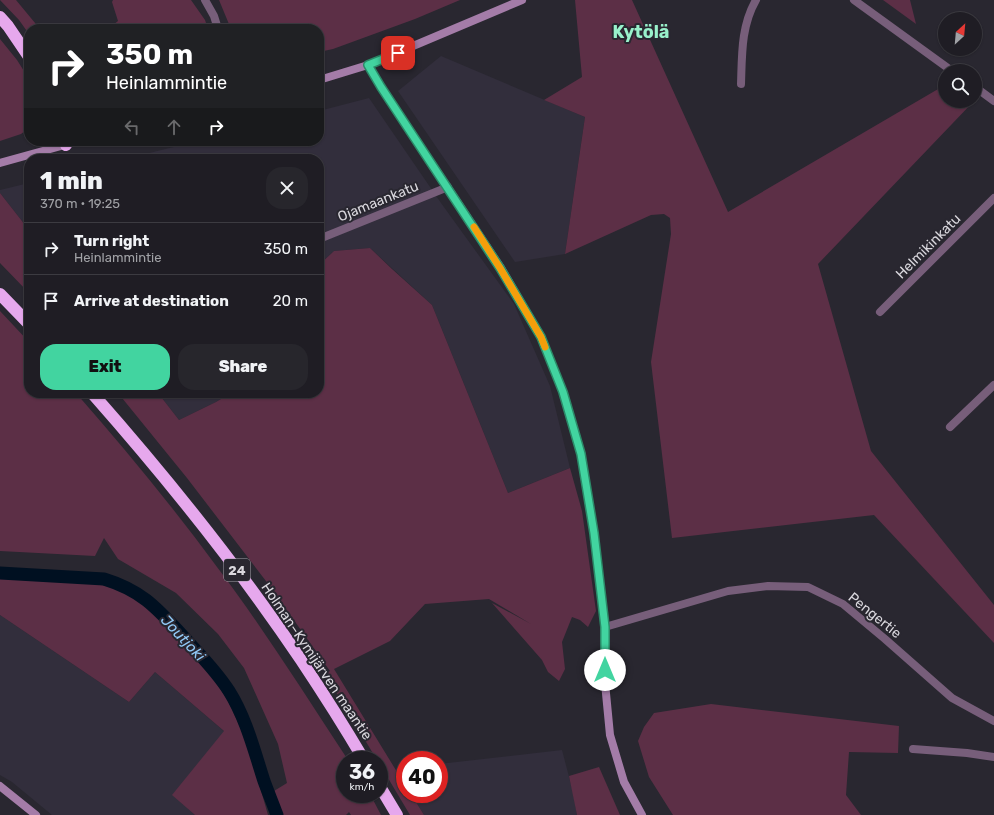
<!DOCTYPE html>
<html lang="en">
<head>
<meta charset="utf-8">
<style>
  :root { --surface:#1f1d24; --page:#27262c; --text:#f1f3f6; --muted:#a1a2a6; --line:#3c3b41; --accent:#42d4a0 }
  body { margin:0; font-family:Rubik,sans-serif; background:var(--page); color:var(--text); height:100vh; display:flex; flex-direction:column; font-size:15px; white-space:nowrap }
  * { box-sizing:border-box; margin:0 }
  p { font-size:13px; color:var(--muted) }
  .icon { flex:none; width:22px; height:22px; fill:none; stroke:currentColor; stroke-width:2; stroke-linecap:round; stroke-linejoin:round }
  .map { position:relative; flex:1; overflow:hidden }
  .panel { position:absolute; left:24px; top:154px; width:300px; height:244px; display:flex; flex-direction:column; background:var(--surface); border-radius:16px; box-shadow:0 1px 3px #0004,0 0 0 1px var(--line) }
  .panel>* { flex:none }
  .top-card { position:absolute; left:24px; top:24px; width:300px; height:122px; border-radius:16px; box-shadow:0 1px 3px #0004,0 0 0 1px var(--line); background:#202124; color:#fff; overflow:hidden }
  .needle { width:26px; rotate:26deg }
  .tools { position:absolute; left:938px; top:12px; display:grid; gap:8px }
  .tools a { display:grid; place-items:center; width:44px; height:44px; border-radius:50%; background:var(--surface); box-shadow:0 1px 3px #0004,0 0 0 1px var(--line); font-size:20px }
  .speed { position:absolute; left:336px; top:751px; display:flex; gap:8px; font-size:20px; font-weight:700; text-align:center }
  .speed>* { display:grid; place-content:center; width:52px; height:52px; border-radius:50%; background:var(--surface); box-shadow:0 1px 3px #0004,0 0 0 1px var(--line); line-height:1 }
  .speed small { font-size:10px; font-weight:400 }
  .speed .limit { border:6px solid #d22; background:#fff; color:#111 }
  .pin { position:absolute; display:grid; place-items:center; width:34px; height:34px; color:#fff; margin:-17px; border-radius:8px; box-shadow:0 2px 6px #0006 }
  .me { position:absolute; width:44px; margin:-22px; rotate:0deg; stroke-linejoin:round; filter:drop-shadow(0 0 3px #0008) }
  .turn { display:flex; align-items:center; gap:14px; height:84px; padding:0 16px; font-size:18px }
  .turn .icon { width:52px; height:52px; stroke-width:2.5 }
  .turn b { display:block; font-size:28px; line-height:34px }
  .lanes { display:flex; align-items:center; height:38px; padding:0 16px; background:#0003; justify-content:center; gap:20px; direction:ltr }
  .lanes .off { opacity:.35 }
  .round { display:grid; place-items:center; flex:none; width:42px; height:42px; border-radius:16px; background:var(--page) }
  .overview { display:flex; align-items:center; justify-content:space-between; height:68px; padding:0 16px }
  h1 { font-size:24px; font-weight:800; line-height:30px }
  .action { display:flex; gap:8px; margin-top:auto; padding:8px 16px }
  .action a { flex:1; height:46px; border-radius:16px; background:var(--accent); color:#111; font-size:16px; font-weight:800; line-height:46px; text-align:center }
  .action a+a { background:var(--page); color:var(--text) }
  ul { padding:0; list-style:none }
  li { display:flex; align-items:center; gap:12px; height:52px; padding:0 16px; border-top:1px solid var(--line) }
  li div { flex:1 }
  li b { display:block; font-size:15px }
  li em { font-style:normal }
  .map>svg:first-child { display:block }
  .built { fill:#322e3c }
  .green { fill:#5c2f46 }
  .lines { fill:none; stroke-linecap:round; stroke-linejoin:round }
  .canal { stroke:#001021; stroke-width:13 }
  .street { stroke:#775e7a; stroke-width:8 }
  .secondary { stroke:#a47ca8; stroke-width:8 }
  .highway { stroke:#e6a8ed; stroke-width:12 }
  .route-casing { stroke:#2b8a68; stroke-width:10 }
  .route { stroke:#42d4a0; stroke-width:7 }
  .slow { stroke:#f59e0b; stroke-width:7 }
  .labels { text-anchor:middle; stroke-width:4; stroke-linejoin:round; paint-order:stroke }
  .shield { fill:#292730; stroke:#a5a3aa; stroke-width:1 }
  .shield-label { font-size:13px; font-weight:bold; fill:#dad8de }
  .street-label { font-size:14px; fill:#dad8de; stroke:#292730 }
  .water-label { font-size:15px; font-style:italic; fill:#91c9f7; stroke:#292730 }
  .district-label { font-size:18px; font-weight:bold; fill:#99f1cb; stroke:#292730 }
</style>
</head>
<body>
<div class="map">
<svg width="994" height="815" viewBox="0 0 994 815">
  <rect width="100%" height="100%" fill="#292730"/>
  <!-- built -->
  <path class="built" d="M441,56l144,61 -20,137 -50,8 -117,-171z
    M369,98l72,105 73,101 36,82 20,82 -62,25 -76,-188 -62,-57 -36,3 -15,14v-106h-194l73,-18h121v-30z
    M29,183v47l-29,-37v-3z
    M158,393h73l-15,9 -37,18z
    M0,615l129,87 26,-30 70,60 -52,63 22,20h-143l-40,-33 -12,-7z
    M562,750l11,42 4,23h-153l-13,-21h28v-30z"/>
  <!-- green -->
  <path class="green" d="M0,0h16l24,29h-11v5l-10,-14z
    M113,0h78l14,20 3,9h-100l10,-8 -6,-19z
    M219,0h241l-45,19 -82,30 -14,3v-23h-88z
    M575,0h57l96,212 217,-127v16h29l-156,163 53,187 123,154v38l-120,-128 -202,23 -21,-176 20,-128 -1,-16 -6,-4 -13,1 -86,39 20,-137 -41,-17 38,-23z
    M883,0h27l6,24z
    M0,39l17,21 12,19v49l-8,6 -21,7z
    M0,193l29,37v63l-29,-30z
    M370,248l22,21 40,36 76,188 62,-25 12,43 14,100 -8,16 -8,-7 -8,-3 -10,25 3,27 -6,12 -11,-9 -6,-12 -50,-57 39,21 -42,-25 -64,5 -35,37 -56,28 71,116v9h6l13,21h-14l-31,-52v-3h-2l-52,-86 5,-3 -61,-86 -82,-107 -69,-85h40l21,27 37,-18 15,-9h88v-128l15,-14z
    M0,311l29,31v51h47c49,56 97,114 141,174 47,62 88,128 131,193h-3v34h25l11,21h-30l-2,-3 -3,3h-63l-9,-24 13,-8 -9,-39 -34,-76 -26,-34 -42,-41 -58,-34 -14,-21 -9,18 -95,-5z
    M0,578l96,6 15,3 28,13 14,12 58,63 16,24 20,43 21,73h-73l-23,-20 52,-64 -69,-59 -26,30 -129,-87z
    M711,704l188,22 -1,27 -49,-1 -3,43 15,20h-188l-24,-38 -11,-36 6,-14 10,-14z
    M599,767l21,48h-43l-8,-39z"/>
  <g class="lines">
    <!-- canal -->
    <path class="canal" d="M0,573l104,6c36,11 51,27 76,54 16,18 35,36 49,58 17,27 25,59 35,90 4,11 9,23 13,34"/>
    <!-- street -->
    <path class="street" d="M205,0l9,16 4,13
      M854,0l98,71
      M741,84c1,-29 0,-58 15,-84
      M975,87l19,14
      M319,239l129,-52
      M880,312l114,-114
      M950,427l44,-42
      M605,627l123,-36 40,-5 40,1 35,17 42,35 67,59 42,23
      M913,749l54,4 27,4"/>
    <!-- secondary -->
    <path class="secondary" d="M368,65l13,22 120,181 40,69 22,55 18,62 13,79 11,94v56l5,52 14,47 18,33
      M319,80l49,-15 154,-65
      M0,163l79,-22
      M0,786l36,29"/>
    <!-- highway -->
    <path class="highway" d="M0,17l8,9 21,31
      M65,141l1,4
      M0,294l29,30
      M92,393c75,85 146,173 209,267 22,33 43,66 63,100
      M379,785l18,30"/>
  </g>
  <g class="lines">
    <!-- route casing -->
    <g class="route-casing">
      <path id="route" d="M398,53l-30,12 13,22 119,181 41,69 22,55 18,62 13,79 11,94v43"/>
    </g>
    <!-- route -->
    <use href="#route" class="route"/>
    <!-- slow -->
    <path class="slow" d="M474,227l26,41 41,69 4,10"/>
  </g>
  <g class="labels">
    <!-- shield labels -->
    <rect class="shield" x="224" y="559" width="26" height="22" rx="3"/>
    <g class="shield-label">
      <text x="237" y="575">24</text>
    </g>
    <!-- street labels -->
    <g class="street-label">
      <text transform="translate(378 201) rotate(-22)" y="5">Ojamaankatu</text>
      <text transform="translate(928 246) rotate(-45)" y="5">Helmikinkatu</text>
      <text transform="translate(875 615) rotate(39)" y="5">Pengertie</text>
      <text transform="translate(317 661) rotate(56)" y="5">Holman–Kymijärven maantie</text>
    </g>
    <!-- water labels -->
    <g class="water-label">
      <text transform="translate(183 638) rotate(47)" y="5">Joutjoki</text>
    </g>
    <!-- district labels -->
    <g class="district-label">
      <text x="641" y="38">Kytölä</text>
    </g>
  </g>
</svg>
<div class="tools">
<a><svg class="needle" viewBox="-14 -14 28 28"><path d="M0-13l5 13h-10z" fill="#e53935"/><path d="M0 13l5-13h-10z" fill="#a1a2a6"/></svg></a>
<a><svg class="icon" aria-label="search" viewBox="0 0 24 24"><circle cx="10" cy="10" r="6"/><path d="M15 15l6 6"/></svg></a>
</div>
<div class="speed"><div>36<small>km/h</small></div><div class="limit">40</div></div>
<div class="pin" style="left:398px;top:53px;background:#d93025"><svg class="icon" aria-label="arrive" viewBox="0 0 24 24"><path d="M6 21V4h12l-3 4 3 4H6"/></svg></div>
<svg class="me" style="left:605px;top:670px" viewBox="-20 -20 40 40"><circle r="19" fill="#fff"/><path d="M0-13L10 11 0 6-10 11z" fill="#42d4a0"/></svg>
<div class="top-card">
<div class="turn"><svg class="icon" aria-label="right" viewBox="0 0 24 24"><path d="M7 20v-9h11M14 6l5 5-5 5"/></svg><div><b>350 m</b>Heinlammintie</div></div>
<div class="lanes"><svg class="icon off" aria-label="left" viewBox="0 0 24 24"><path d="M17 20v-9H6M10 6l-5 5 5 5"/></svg><svg class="icon off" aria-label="ahead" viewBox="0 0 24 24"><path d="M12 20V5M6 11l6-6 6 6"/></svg><svg class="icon" aria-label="right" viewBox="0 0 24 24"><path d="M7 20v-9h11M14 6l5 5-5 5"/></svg></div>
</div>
<section class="panel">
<div class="overview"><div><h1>1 min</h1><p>370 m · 19:25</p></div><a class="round"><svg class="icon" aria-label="close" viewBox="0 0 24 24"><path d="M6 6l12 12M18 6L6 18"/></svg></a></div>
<ul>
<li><svg class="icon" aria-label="right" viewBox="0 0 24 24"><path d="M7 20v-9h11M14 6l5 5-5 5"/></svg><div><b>Turn right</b><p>Heinlammintie</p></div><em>350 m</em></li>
<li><svg class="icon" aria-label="arrive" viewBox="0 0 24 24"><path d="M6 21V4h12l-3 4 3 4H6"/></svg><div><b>Arrive at destination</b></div><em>20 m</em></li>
</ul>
<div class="action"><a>Exit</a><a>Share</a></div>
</section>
</div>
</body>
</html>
